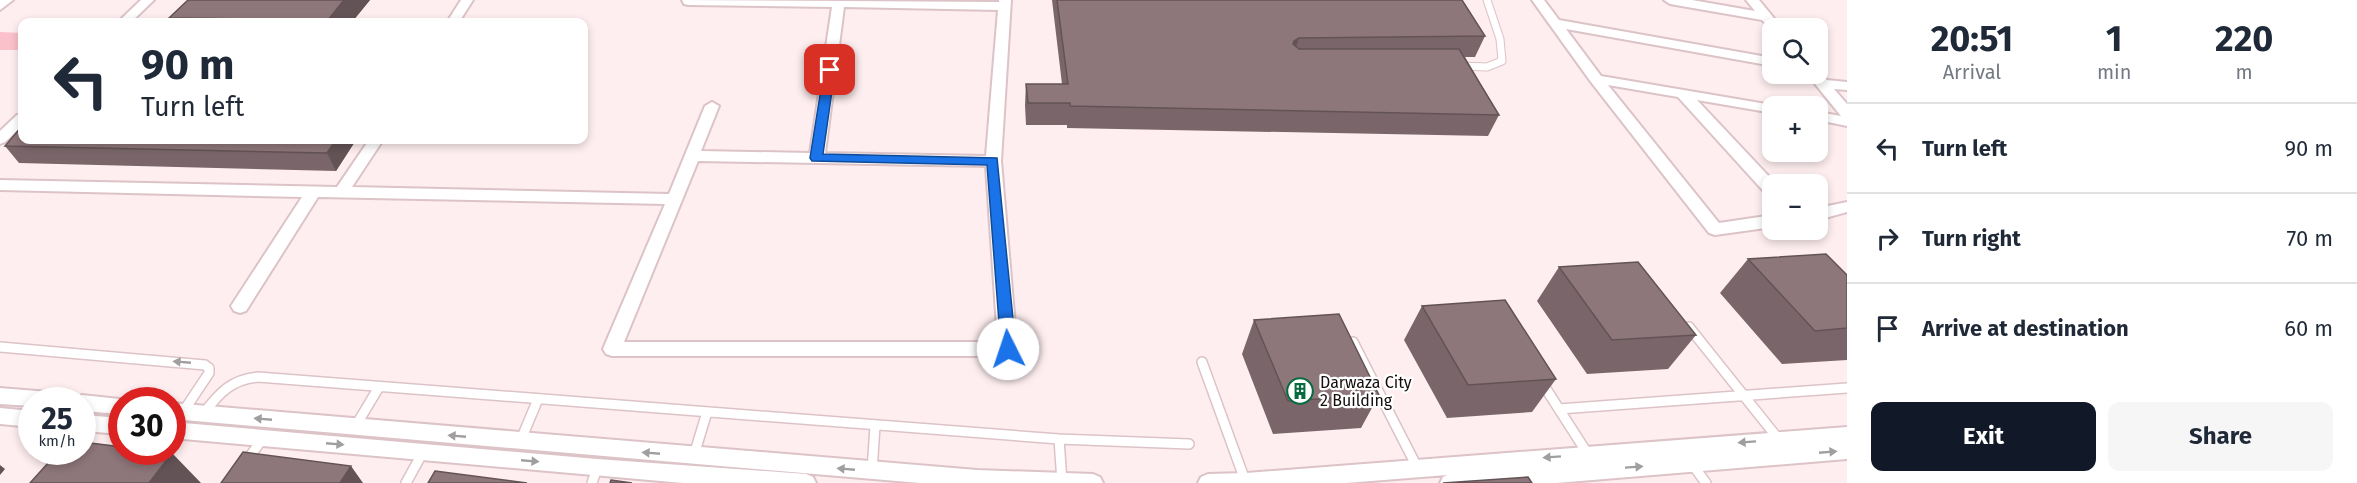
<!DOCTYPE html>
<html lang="en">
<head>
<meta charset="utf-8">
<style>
  :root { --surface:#fff; --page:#f6f6f7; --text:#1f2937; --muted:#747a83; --line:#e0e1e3; --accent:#111827 }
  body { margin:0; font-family:"Fira Sans",sans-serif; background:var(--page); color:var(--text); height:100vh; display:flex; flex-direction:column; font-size:22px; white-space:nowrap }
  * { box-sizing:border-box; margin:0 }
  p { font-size:20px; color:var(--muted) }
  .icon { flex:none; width:33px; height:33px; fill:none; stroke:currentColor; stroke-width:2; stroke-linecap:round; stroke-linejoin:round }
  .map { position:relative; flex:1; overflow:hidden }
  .panel { display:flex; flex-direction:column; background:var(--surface); width:510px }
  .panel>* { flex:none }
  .banner { position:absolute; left:18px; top:18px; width:570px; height:126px; border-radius:12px; box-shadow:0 3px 9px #0003; background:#fff; color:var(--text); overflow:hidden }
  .fabs { position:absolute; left:1762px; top:18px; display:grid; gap:12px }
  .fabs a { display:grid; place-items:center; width:66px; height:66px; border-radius:12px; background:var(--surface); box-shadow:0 3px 9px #0003; font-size:30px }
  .speed { position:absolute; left:18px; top:387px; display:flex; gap:12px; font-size:30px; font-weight:700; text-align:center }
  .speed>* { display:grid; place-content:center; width:78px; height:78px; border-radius:50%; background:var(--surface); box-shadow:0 3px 9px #0003; line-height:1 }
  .speed small { font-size:15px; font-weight:400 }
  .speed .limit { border:9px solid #d22; background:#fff; color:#111 }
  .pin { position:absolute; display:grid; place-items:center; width:51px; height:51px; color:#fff; margin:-26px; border-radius:12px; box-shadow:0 3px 9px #0006 }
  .me { position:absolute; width:66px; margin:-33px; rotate:356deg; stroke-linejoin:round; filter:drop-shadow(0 0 4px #0008) }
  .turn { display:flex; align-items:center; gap:21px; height:126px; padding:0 24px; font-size:27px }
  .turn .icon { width:78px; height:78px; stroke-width:2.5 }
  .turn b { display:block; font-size:42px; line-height:51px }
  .eta { display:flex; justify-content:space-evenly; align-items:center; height:102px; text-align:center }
  .eta b { font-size:36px; font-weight:700; line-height:42px }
  .button { display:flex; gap:12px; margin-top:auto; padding:12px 24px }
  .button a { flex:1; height:69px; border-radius:12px; background:var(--accent); color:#fff; font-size:24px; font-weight:700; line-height:69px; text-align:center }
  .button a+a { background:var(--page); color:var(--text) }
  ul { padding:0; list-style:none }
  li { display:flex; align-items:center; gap:18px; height:90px; padding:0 24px; border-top:2px solid var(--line) }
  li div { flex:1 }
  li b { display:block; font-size:22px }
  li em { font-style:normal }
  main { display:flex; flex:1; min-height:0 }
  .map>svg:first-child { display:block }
  .green { fill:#fbc1cb }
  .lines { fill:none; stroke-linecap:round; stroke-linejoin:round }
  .lane-far1-casing { stroke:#dcc3c7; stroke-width:9 }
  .lane-casing { stroke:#dcc3c7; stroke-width:12 }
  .street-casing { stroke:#dcc3c7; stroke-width:4 }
  .lane-far1 { stroke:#fff; stroke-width:7 }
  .lane { stroke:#fff; stroke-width:9 }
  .street { fill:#fff; fill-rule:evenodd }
  .wall { fill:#7a666a }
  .shaded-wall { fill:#635356 }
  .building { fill:#8e777b; stroke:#635356; stroke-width:1.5 }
  .oneway { fill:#a19e9e }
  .route { fill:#1a73e8; stroke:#114b97; stroke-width:1.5 }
  .labels { text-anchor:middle; stroke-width:4.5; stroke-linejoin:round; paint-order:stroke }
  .poi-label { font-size:16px; fill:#140c0d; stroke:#fff; text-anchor:start }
</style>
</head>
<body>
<main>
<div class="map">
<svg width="1847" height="483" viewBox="0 0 1847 483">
  <rect width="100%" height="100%" fill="#feeef0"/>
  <!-- green -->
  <path class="green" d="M0,32l22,1v13l-5,4h-17z"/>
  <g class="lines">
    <!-- lane-far1 casing -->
    <g class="lane-far1-casing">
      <path id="lane-far1" d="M1459,66l28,1 15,-6 -2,-22 -13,-39"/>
    </g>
    <!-- lane casing -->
    <g class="lane-casing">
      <path id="lane" d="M1689,327l91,114
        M1353,342l64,125
        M0,347l205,18 4,3v5l-26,39
        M1202,362l44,121
        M1541,381l48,75
        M1559,409l288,-21
        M204,413c15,-20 28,-34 54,-36l801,62 130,5
        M355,427l24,-40
        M1059,439l3,43
        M520,442l18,-43
        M694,455l13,-43
        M246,462l17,-24
        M1692,464l14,19
        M872,471l3,-45
        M406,483l17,-31
        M592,483l5,-15"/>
    </g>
    <!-- street casing -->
    <g class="street-casing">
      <path id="street" d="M0,0h13l-13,10z
        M141,0h13l-23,22h-13z
        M461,0h12l-14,22h-12z
        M682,0l317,2v-2h12l-10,161 16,188 -3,5 -6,2h-396l-6,-2 -3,-5 62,-145 -347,-7 -72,114 -6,2 -6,-2 -3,-5 71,-109 -302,-7v-10l337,7 32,-47h14l-31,47 317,7 36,-88 7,-4 7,4 -18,45 109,2 22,-146 -144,-2 -4,-1zM844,7l154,3 -12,146 -161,-3zM698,161l288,5 12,176h-374z
        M1532,0h12l15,20 214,38v8l-207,-37 35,47 177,30h-5v7l-76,-13 79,84h-3v12l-6,-1 -89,-98 -70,-12 111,138 54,-8v12l-58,8 -6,-2 -118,-151z
        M1664,0h28l63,11 -9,-11h13l23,28h-9v3l-11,-11 -92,-16z
        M1819,71l8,9 20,2v8l-13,-1 13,15v22l-29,-6v-8l23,4 -34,-42h11z
        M22,114v12l-17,16 -5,2v-13l17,-16z
        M1847,202v10l-29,8v-12z
        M0,388l49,4 7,2 3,6h-27v6l-32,-2z
        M82,395l47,5h-7v14l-40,-3v-11h-8z
        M172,403l805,67 116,4 7,3 3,6h-183l-748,-64z
        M0,408l32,3v16l-32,-3z
        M82,415l40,3v16l-40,-3z
        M172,422l425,37 209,15 7,3 3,6h-133l-511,-45z
        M1847,427v32l-291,24h-116l3,-6 4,-2 -101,8h-148l3,-6 7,-3 38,-1z"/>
    </g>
    <!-- lane-far1 -->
    <use href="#lane-far1" class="lane-far1"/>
    <!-- lane -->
    <use href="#lane" class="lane"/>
    <!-- street -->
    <use href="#street" class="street"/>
  </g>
  <!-- wall -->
  <path class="wall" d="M188,0h182l-18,22h-180l-3,-4z
    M1052,0h410l23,36 -10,21h-10l34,58 -11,21 -421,-8v-3h-41l-1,-20 1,-21h36z
    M356,140l-20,31 -317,-8 -14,-17z
    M1748,259l99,16v85l-65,4 -62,-71z
    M1559,267l137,68 -28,34 -81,5 -50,-73z
    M1422,306l134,73 -24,33 -85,6 -43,-78z
    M1254,320l125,75 -18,33 -88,6 -31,-80z"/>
  <!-- shaded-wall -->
  <path class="shaded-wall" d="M344,0h26l-18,22h-23l-1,-2z
    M1299,38l-7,21 -5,3 7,-21z
    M336,140h20l-20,31 -9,-18z
    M172,453l29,30h-52z
    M0,465l5,4 -5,6z
    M351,466l12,17h-23z"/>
  <!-- building -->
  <path class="building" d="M188,0h156l-16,20 -159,-2z
    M1057,0h405l23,36 -186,2 -5,3 -1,3 6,5h160l40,66 -429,-9v-3h-42l-2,-19h42z
    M22,126v14h314l-9,13 -322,-7z
    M1826,254l21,21v53l-32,3 -67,-72z
    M1638,262l58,73 -84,5 -53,-73z
    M1505,300l51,79 -88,6 -46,-79z
    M1339,314l40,81 -91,6 -34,-81z
    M82,442l40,5v5h37l13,1 -23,30h-119l28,-31h24z
    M243,452l108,14 -11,17h-119z
    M435,471l92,12h-99z
    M1528,477l4,6h-89z
    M611,480l21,3h-22z"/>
  <!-- one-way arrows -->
  <defs><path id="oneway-solid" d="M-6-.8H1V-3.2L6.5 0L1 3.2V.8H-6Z" transform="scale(1.5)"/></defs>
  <g class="oneway">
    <use href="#oneway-solid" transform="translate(182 362) rotate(-175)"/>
    <use href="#oneway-solid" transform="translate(263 419) rotate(-175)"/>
    <use href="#oneway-solid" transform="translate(457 436) rotate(-175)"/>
    <use href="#oneway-solid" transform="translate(1747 442) rotate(176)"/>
    <use href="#oneway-solid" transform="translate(335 444) rotate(5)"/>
    <use href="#oneway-solid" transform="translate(1828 452) rotate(-5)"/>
    <use href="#oneway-solid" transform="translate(651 453) rotate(-175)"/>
    <use href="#oneway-solid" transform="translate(1552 457) rotate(176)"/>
    <use href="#oneway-solid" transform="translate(530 461) rotate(5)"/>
    <use href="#oneway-solid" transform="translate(1634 467) rotate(-4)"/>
    <use href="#oneway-solid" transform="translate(846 469) rotate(-175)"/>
  </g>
  <!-- route -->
  <path class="route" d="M830,66l5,4 -12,84 174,4 19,191 -2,4h-11l-2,-4 -14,-184 -175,-4 -2,-3 14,-88z"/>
  <!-- icons -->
  <defs>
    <g id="building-ring" transform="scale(1.35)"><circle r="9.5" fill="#fff" stroke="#086a3f" stroke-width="1.5"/><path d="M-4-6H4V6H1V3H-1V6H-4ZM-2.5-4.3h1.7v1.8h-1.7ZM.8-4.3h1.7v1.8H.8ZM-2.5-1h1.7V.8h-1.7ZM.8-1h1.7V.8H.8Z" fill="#086a3f"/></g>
  </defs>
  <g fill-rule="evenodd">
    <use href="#building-ring" x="1300" y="391"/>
  </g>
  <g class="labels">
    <!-- poi labels -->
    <g class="poi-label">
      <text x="1320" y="388">Darwaza City<tspan x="1320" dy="18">2 Building</tspan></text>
    </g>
  </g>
</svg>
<div class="fabs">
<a><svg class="icon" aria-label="search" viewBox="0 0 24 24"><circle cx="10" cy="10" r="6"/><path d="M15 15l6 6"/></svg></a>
<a>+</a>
<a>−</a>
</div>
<div class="speed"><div>25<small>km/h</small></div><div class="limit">30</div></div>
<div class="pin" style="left:830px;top:70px;background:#d93025"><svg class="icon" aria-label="arrive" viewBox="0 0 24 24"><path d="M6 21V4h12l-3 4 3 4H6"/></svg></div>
<svg class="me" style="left:1008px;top:349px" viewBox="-20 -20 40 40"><circle r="19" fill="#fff"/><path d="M0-13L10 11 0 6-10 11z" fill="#1a73e8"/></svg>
<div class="banner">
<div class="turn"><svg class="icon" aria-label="left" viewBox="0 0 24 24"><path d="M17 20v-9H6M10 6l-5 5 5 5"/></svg><div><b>90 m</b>Turn left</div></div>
</div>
</div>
<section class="panel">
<div class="eta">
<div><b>20:51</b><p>Arrival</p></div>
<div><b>1</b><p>min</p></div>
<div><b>220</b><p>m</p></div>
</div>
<ul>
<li><svg class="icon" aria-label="left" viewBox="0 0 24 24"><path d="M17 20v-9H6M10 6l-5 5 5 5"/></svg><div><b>Turn left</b></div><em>90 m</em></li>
<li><svg class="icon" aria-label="right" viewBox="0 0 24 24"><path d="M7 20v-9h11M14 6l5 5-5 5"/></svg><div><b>Turn right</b></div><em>70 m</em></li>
<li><svg class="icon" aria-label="arrive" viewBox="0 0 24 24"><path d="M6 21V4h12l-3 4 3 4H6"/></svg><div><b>Arrive at destination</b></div><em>60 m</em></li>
</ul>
<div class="button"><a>Exit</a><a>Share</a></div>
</section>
</main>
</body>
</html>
